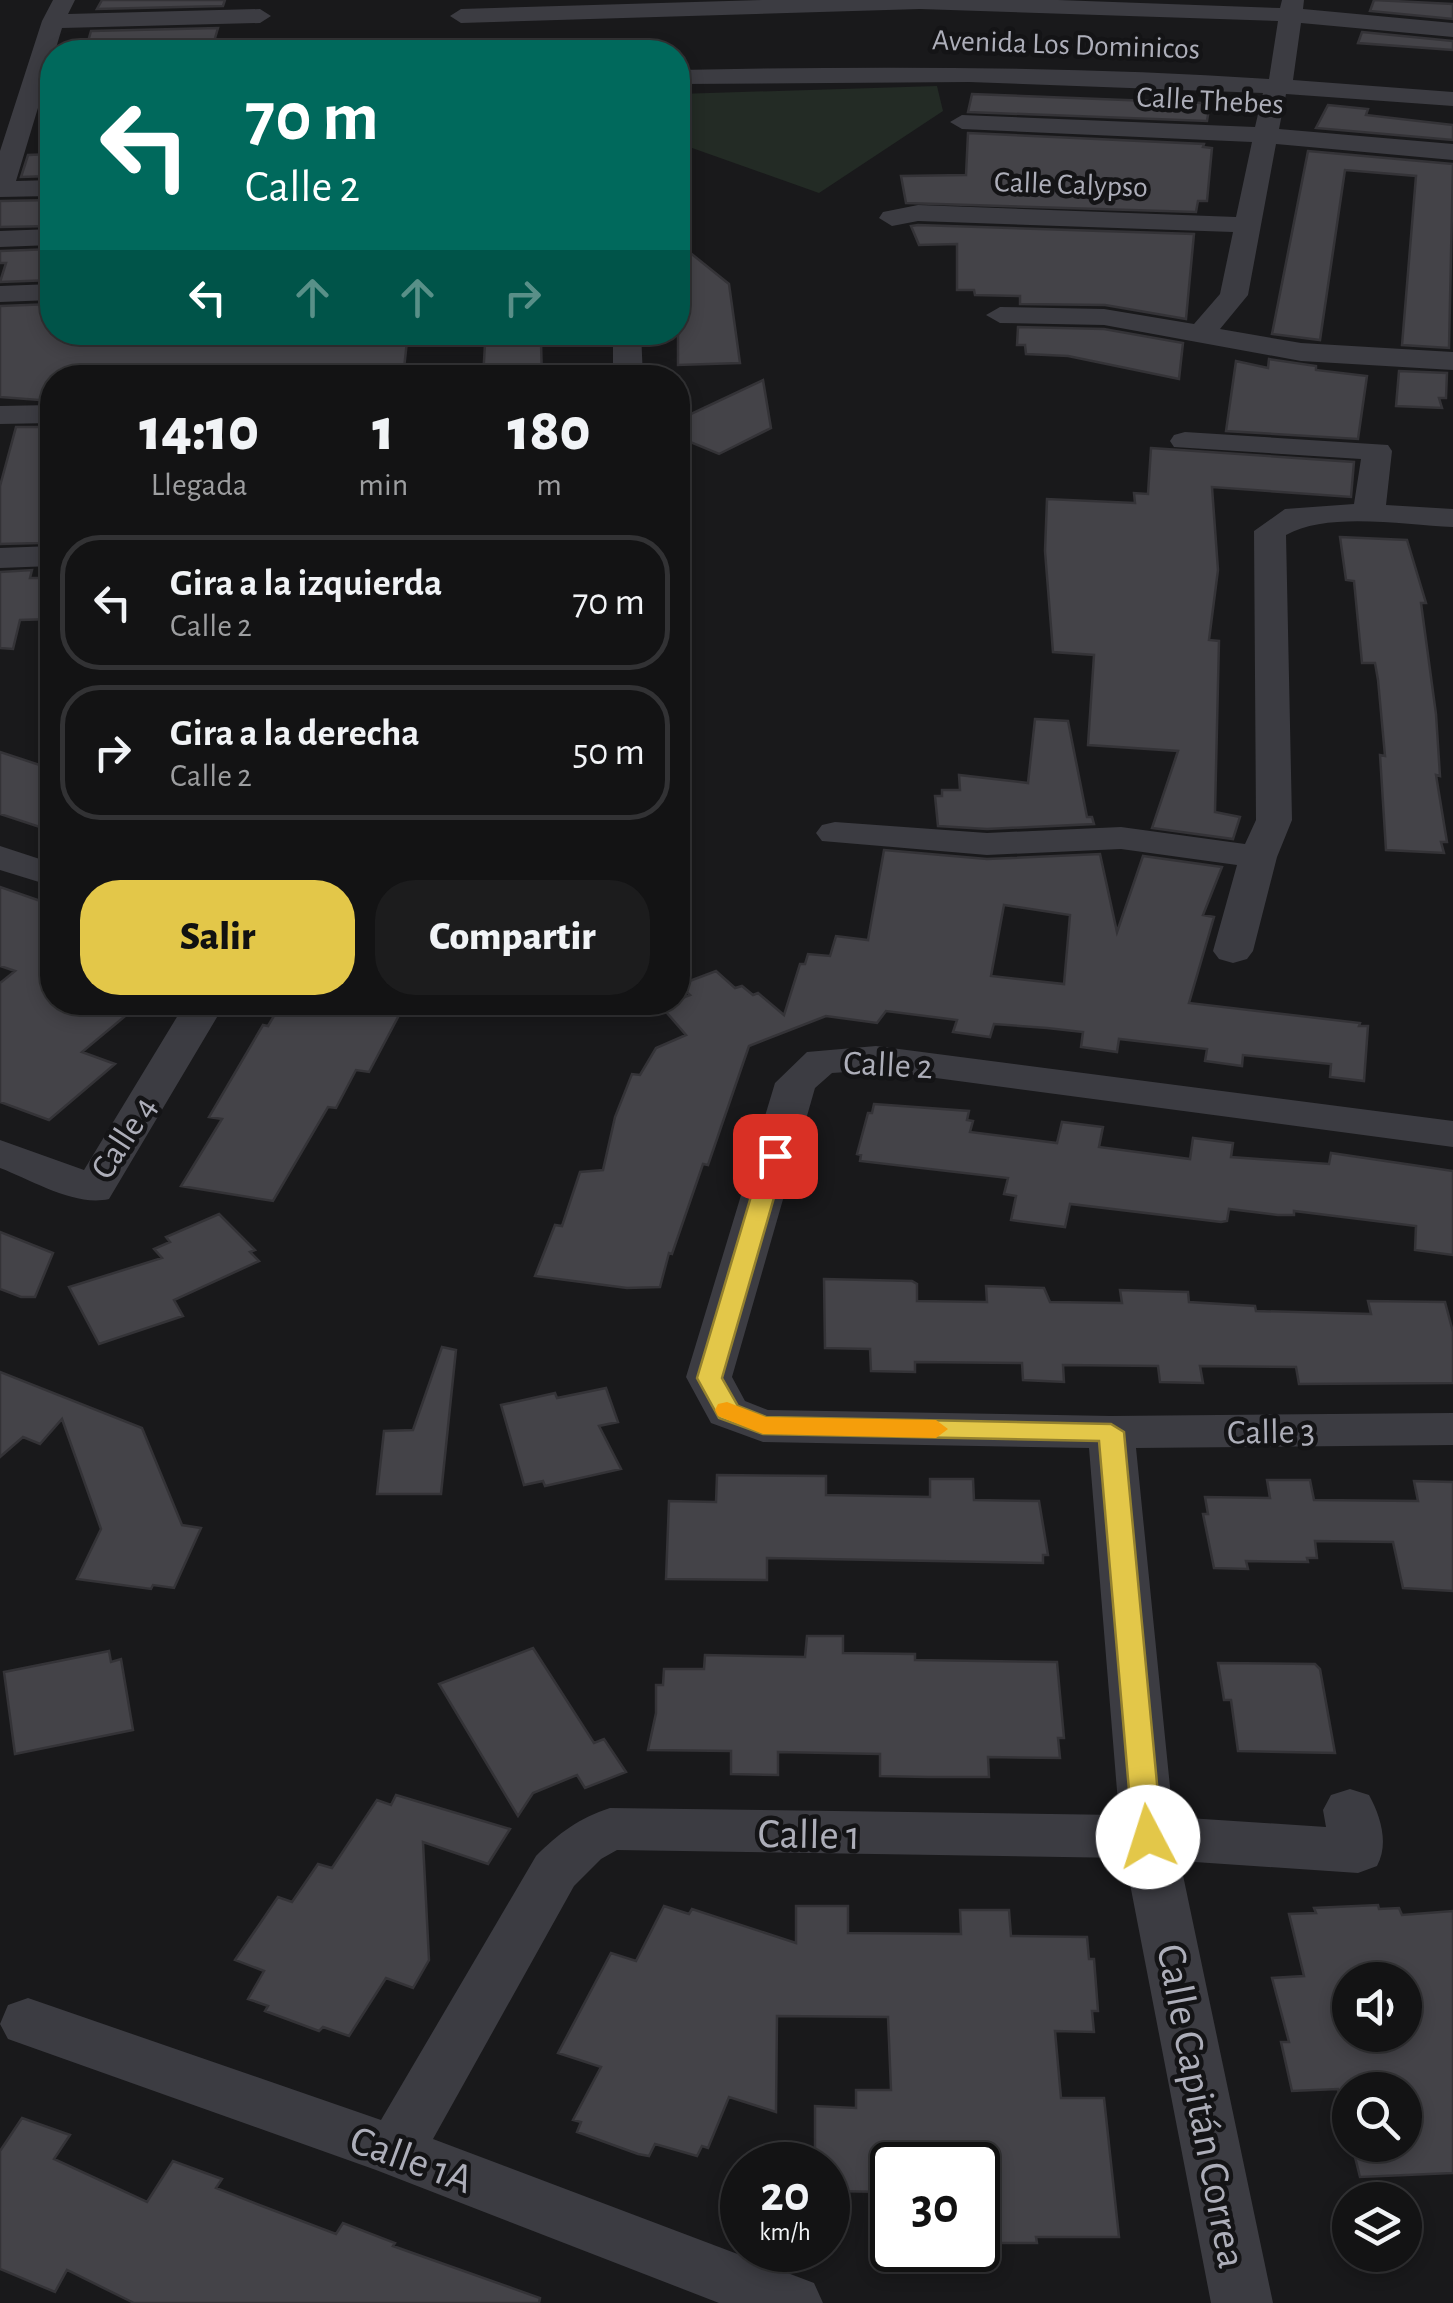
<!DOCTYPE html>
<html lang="es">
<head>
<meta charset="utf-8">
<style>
  :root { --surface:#131314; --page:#1c1c1d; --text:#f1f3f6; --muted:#9d9ea0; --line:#323234; --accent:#e3c749 }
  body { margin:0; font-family:"Alegreya Sans",sans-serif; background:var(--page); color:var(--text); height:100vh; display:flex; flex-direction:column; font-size:38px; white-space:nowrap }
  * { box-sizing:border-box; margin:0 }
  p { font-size:32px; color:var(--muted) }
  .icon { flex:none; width:55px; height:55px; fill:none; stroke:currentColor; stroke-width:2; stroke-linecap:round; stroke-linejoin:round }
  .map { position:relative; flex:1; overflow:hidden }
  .panel { position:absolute; left:40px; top:365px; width:650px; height:650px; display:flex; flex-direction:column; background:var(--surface); border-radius:40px; box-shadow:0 5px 15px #0003,0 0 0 2px var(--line) }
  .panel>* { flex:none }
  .top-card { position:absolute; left:40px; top:40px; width:650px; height:305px; border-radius:40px; box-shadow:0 5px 15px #0003,0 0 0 2px var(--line); background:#00695c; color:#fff; overflow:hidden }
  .buttons { position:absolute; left:1332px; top:1962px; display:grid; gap:20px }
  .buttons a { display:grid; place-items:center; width:90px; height:90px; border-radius:50%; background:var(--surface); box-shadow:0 5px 15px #0003,0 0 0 2px var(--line); font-size:50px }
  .speed { position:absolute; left:720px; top:2142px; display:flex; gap:20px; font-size:50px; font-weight:700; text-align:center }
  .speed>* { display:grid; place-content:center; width:130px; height:130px; border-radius:50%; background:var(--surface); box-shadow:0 5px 15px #0003,0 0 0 2px var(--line); line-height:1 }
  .speed small { font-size:25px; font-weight:400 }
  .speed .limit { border:5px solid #111; border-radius:15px; background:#fff; color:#111 }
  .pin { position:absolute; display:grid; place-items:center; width:85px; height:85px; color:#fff; margin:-42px; border-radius:20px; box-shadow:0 5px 15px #0006 }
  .me { position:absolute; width:110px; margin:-55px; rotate:355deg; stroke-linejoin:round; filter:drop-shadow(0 0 8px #0008) }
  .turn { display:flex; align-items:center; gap:35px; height:210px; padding:0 40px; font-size:45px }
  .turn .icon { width:130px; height:130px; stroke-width:2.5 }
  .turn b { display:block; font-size:70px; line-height:85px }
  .lanes { display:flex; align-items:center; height:95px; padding:0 40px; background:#0003; justify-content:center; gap:50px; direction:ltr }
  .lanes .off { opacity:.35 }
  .eta { display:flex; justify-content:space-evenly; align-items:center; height:170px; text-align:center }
  .eta b { font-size:60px; font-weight:800; line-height:70px }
  .button { display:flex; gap:20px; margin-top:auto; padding:20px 40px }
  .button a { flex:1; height:115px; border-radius:40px; background:var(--accent); color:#111; font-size:40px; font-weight:800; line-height:115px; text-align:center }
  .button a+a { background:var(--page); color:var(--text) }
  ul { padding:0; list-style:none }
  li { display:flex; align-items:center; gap:30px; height:135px; margin:0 20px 15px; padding:0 20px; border:5px solid var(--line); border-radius:40px }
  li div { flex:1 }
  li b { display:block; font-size:38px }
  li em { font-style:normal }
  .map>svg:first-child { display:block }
  .green { fill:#232b25 }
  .building { fill:#444348; stroke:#343337; stroke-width:2.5; fill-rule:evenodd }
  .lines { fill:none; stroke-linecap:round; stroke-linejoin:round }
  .minor { fill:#3c3c42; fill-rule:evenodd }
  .route { fill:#e3c749; stroke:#94812f; stroke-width:2.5 }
  .slow { fill:#f59e0b }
  .labels { text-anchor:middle; stroke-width:9; stroke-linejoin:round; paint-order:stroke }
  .far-street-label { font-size:30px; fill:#adaeb9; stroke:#141416 }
  .street-label { font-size:35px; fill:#adaeb9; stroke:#141416 }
  .near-street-label { font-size:42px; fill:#adaeb9; stroke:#141416 }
</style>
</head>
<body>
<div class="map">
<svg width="1453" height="2303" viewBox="0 0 1453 2303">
  <rect width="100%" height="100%" fill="#19191b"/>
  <!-- green -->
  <path class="green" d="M937,86l6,25 -124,82 -141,-50v-49z"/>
  <!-- building -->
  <path class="building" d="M102,0h123l-2,6 -126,3z
    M1374,0l79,4v15l-83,-8z
    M218,28l-7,24h-126l6,-21z
    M1362,32l91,9v9l-95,-7z
    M972,94l230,9v6h7l-2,12 -239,-9z
    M1328,105l40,4 -2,6 87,10v15l-137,-12z
    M968,133l236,11 -1,3 9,1 -5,53h-9l-2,11 -290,-9 -5,-27 65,-1z
    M1308,151l145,13 -4,184 -47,-3 14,-169 -71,-6 -25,170 -48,-6z
    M52,154v22l-31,1 7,-22z
    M52,200v26l-52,1v-26z
    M918,225l276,9 -8,85 -81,-14 -85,-1v-8l-45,-1 -1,-5h-17v-46l-38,1 -8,-19z
    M678,243l51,41 11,79 -62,2z
    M52,249v31l-52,2 6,-19h-6v-12z
    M52,304v28h356l-5,46h-351v23l-52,-4v-91z
    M1018,327l86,2 79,14 -4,36 -111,-23 -42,-2 -1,-9h-8z
    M541,342l1,36h-59l2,-34z
    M1269,359l47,7v4l51,6 -9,63 -132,-8 10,-70 32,7z
    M1399,371l48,2 -1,25h-7l3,10 -46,-2z
    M763,380l8,48 -52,26 -41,-17v-17z
    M16,427h36v60l-13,56 -39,1v-58z
    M1151,448l203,14 -3,35 -139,-10 6,83 -9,70 10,1 -4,171 25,5 -7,22 -81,-11 26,-77 -90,-6 6,-90 -41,-3 -8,-101 2,-52 88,4 -1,-10 14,1z
    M1340,537l67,3 19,63h-5l15,111 4,62 -4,-1 11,67h-6l3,11 -58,-3 -6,-95 5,1 -7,-76 -3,-17h-13l-8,-82 -8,-1z
    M32,570l-2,8h22v41l-32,1 -7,29 -13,-1v-76z
    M1035,719l33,2 19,96h5l2,7 -107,5 -49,-3 -3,-30h7v-6h18l-1,-15 69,8z
    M0,752l52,17v62l-52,-17z
    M884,850l103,9 113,-5 17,78 26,-76 79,11 -19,48 11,2 -25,86 171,20 -1,3h9l-4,55 -34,-4 1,-13 -88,-9 -1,11 -37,-5 2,-12 -88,-10 -2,13 -36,-5 2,-15 -36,-4 -53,-4 -4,13 -37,-5 4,-12 -71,-9 -9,12 -51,-7 -77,30 -41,119 -5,-1 -31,90 -3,-1 -9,34 -33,1 -92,-12 20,-51 7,1 18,-54 23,-2 12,-53 17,-43 8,1 16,-27 30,-13 -25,-29 29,-11 -11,-10 37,-14 19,17 7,-2 11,9 5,-2 26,22 16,-51h5l3,-10 22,2 6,-20 32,4zM1004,905l66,10 -6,69 -73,-8z
    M0,887l52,18v97h90l-60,50 33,12 -66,56 -49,-18v-119l15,-12 -15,-5z
    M282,1002h124l-37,70 -13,-2 -20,38 -8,-1 -55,94 -92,-15 41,-67 -13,-2 54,-92 5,1z
    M874,1104l95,7 -2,9 6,1 -3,11 87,11 5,-21 41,5 -4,20 91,12 3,-21 40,5 -2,14 98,7 2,-11 122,18v84l-38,-5 1,-24 -122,-15v4h-16l-49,-6 -2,12 -6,1 -151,-18 -5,23 -54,-7 5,-24 -12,-2 4,-16 -148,-17 1,-6 -4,-1 11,-41h4z
    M219,1214l36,36 -5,2 9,9 -85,39 9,16 -84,28 -30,-57 93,-29 -8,-9 16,-7 -4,-5z
    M0,1232l53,21 -18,44h-14l-21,-8z
    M824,1279l88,2 5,3v17l70,1 -1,-16 58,2 6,14 72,1 -2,-13 68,2 1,10 66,4 1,5 115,3 -3,-13 77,1 8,30v51l-154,1 -3,-17 -96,-1 3,17 -43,-1 -2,-16 -95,-1 1,17 -41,-2 -1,-17 -107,-1v10l-44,-1 -1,-22 -45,-1z
    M442,1347l14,3 -15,144h-64l7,-63 29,-1z
    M0,1372l142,56 40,97 19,3 -27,60 -21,-3 -2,4 -74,-10 24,-50 -39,-110 -22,25 -17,-7 -23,20z
    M606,1388l12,34 -19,4 22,43 -76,17 -2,-5 -19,4 -23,-80 54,-12 2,5z
    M717,1475l109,1v19l104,2v-18h43l1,21 65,1 9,54h-5v8l-276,-5v22l-101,-1 3,-78 47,1z
    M1267,1480h43l4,20 104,1 -4,-20 39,1v109l-50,-3 -10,-46 -78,-1 2,17h-10l1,4 -62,-1 2,8 -34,-1 -11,-54h5l-3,-17 65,1z
    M807,1636h36v17l72,1v6l142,2 7,76h-6l2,20 -72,-1 1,20h-61l-48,-1v-22l-102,-2v23l-47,-1v-23l-83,-1 8,-37v-28h7l1,-16h40l1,-14 100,2z
    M533,1648l61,95 10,-4 22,33 -41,16 -8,-13 -44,18 -15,23 -79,-132z
    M109,1651l2,11 10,-3 12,71 -118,24 -11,-82z
    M1218,1663l97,1 5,5 15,84 -97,-2 -7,-51h-7z
    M396,1795l114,34 -22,35 -65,-22 6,118 -16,28 -27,-10 -37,58 -26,-9 -4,4 -54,-20 3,-5 -20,-7 16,-28 -29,-11 43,-63 14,5 26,-38 14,4 45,-68 14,5z
    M1378,1905l1,4 20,-1 3,7 51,-4v262l-93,4 -8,-32h53v-55h-55v47l-12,-48 -46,2 -11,-49h8l-17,-64 32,-2 -15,-62 27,-1 -2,-5zM1350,1980h55v55h-55z
    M664,1906l25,8 3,-5 104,34v-37h52v27l113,1 -1,-24h49l2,26 76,1 2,22h5l4,52h-6l2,21 -39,-1 6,67h43l15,139h-83l1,6h-58l-1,-78h-86v27l-64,-1v-26h-13v-59l41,2v-18h35l-3,-73 -111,-1 -1,96 -47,-15 -21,51 -6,-2 -5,10 -42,-12 -6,12 -11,-2 -61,-22 4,-10 -8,-2 28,-53 -43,-14 53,-100 25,8z
    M22,2118l48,17 -16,24 93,43 26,-41 49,18 -6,9 46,18 74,28 7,-11 52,20 -2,3 147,52 -1,5h-405l-67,-33 -12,22 -55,-23v-118z"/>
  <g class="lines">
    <!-- minor -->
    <path class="minor" d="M53,0h22l-7,14 192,-5 11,7 -11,7 -198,5 -46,153 36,-1v16l-52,1v-46l42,-130z
      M762,0h296l222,8 2,-8h22l-1,9 150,14v14l-152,-14 -8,57 160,12v14l-167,-12 -7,35 174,15v16l-177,-16 -28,151 -28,34 81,14 152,9v18l-152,-9 -197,-36 -104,-2 -14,-8 14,-8 104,2 90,15 26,-30 13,-62 -315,-11 -26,5 -13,-8 4,-6 35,-7 318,12 16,-75 -290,-13 -12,-7 12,-7 293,12 8,-34 -294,-11 -291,2v-14c197,-4 394,-4 591,9l9,-58 -358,-12 -459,14 -11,-7 11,-7z
      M52,229v16l-52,2v-16z
      M52,284v16l-52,2v-16z
      M613,332h28l2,46h-30z
      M52,405v18l-52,1v-18z
      M1185,432l203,13 4,6 -6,54 67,4v18c-47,-2 -126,-16 -167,8l6,285 -15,37 -24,94 -6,8 -14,4 -14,-4 -6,-8 24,-86 -116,-16 -134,6 -165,-14 -6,-8 6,-8 13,-3 152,11 134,-6 124,17 11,-24 -2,-289 31,-22 69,-5 7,-45 -187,-12 -4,-6 4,-6z
      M52,546v20l-52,2v-20z
      M0,846l52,17v23l-52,-16z
      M186,1002h40l-117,197c-34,8 -77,-19 -109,-31v-28l84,30z
      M876,1046l577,75v26l-577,-77 -44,3 -17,15 -83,289 13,24 23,9 343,6 342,-3v32l-317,3 37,369 153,10 -3,-17 8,-15 19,-6 19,6c12,22 20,49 8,71l-19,7 -178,-12 93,442h-62l-86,-445 -508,-8 -16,9 -27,27 -141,253 381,144 9,20h-104l-343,-133 -368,-131 -8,-15 8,-19 20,-7 353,122 155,-264c23,-23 43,-38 74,-48l509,7 -30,-367 -326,-6 -52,-19 -25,-46 89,-294 32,-31z"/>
  </g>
  <!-- route -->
  <path class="route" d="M775,1149l11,7 -64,222 16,28 28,11 345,7 13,8 38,405 -4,8 -10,3 -11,-3 -4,-8 -34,-396 -336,-7 -44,-16 -22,-40 66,-222z"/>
  <!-- slow -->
  <path class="slow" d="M727,1402l39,15 170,3 12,9 -12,9 -173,-4 -45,-18 -3,-6 3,-6z"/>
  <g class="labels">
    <!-- far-street labels -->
    <g class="far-street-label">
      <text transform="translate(1066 44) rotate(2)" y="10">Avenida Los Dominicos</text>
      <text transform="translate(1210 100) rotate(3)" y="10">Calle Thebes</text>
      <text transform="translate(1071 184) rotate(2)" y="10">Calle Calypso</text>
    </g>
    <!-- street labels -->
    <g class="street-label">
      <text transform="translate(888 1064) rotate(3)" y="12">Calle 2</text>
      <text transform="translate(123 1137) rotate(-57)" y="12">Calle 4</text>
      <text transform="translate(1271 1431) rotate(-1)" y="12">Calle 3</text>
    </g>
    <!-- near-street labels -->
    <g class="near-street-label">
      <text transform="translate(809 1833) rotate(1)" y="15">Calle 1</text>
      <text transform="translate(1203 2106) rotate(79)" y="15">Calle Capitán Correa</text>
      <text transform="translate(412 2158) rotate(20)" y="15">Calle 1A</text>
    </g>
  </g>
</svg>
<div class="buttons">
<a><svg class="icon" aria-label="sound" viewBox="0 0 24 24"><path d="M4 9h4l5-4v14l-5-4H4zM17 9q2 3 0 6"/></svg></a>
<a><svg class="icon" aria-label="search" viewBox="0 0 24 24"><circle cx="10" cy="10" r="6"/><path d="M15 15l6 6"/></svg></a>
<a><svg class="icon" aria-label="layers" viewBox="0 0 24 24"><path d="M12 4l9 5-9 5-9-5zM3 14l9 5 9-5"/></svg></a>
</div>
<div class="speed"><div>20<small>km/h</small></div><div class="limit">30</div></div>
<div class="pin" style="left:775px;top:1156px;background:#d93025"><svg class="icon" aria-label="arrive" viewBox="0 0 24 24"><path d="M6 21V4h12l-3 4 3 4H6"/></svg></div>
<svg class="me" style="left:1148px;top:1837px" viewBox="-20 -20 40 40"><circle r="19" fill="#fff"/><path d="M0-13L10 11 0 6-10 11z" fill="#e3c749"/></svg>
<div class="top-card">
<div class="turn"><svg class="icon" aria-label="left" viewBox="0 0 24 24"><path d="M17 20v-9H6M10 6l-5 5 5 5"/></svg><div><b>70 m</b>Calle 2</div></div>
<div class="lanes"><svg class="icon" aria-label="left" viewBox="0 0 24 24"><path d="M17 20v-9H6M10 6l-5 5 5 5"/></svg><svg class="icon off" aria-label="ahead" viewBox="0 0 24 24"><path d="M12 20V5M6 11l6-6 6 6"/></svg><svg class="icon off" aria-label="ahead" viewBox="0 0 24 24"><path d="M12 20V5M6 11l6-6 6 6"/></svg><svg class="icon off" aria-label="right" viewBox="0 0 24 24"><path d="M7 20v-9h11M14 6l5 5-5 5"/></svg></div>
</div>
<section class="panel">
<div class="eta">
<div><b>14:10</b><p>Llegada</p></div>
<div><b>1</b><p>min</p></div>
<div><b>180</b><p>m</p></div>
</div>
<ul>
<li><svg class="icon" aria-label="left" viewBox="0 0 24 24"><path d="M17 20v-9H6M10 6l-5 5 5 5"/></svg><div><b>Gira a la izquierda</b><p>Calle 2</p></div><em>70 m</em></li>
<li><svg class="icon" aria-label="right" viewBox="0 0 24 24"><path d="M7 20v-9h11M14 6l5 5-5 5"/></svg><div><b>Gira a la derecha</b><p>Calle 2</p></div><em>50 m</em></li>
</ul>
<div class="button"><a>Salir</a><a>Compartir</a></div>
</section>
</div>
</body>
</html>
